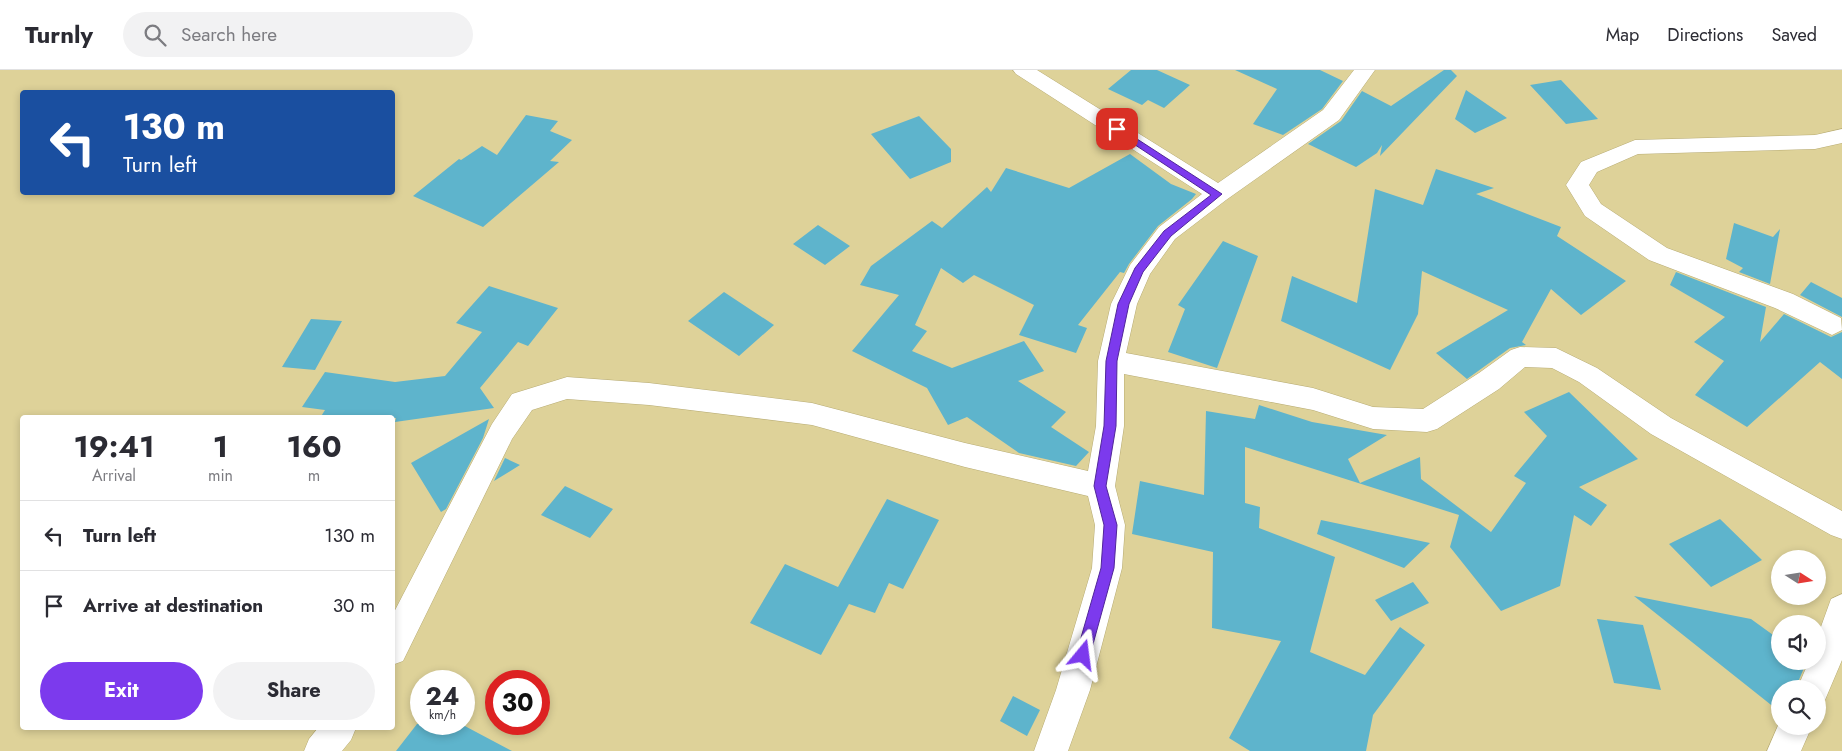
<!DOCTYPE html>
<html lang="en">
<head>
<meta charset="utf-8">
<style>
  :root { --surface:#fff; --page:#f2f2f3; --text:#2b2b33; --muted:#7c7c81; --line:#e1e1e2; --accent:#7c3aed }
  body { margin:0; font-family:Jost,sans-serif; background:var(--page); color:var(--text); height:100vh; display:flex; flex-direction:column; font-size:19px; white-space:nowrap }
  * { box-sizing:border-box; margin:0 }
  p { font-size:16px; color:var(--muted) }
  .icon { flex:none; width:28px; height:28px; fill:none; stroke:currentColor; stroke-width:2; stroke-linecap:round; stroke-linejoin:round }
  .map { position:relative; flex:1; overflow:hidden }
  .drawer { position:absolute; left:20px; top:345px; width:375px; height:315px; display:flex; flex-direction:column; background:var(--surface); border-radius:5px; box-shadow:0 2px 8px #0003 }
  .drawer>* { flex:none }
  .guide { position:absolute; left:20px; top:20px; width:375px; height:105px; border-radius:5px; box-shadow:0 2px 8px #0003; background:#1a4fa0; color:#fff; overflow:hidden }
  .needle { width:32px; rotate:102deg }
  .fabs { position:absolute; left:1771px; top:480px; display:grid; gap:10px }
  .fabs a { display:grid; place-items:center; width:55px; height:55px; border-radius:50%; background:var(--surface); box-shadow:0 2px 8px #0003; font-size:25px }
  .speed { position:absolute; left:410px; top:600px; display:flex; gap:10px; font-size:25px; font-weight:700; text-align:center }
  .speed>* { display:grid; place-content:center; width:65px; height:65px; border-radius:50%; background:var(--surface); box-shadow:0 2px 8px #0003; line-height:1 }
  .speed small { font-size:12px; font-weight:400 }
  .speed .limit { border:8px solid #d22; background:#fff; color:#111 }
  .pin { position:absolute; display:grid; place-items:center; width:42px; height:42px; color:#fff; margin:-21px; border-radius:10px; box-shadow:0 2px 8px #0006 }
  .me { position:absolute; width:55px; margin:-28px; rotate:16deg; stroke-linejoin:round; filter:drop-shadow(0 0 4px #0008) }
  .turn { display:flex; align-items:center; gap:18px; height:105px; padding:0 20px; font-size:22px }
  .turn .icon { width:65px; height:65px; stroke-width:2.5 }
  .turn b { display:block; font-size:35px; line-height:42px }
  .eta { display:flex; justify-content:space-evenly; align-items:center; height:85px; text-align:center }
  .eta b { font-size:30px; font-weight:700; line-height:35px }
  .button { display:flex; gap:10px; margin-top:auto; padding:10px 20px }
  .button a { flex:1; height:58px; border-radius:30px; background:var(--accent); color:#fff; font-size:20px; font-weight:700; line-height:58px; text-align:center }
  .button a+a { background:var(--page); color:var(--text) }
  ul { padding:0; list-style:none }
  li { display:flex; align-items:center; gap:15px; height:70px; padding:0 20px; border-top:1px solid var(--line) }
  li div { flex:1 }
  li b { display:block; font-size:19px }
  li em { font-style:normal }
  header { display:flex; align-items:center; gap:30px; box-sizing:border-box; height:70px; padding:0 25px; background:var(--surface); border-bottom:1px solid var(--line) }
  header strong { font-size:24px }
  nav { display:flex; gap:28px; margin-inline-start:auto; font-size:18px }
  .search { width:350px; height:45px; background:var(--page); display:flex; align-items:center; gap:12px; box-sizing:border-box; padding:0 18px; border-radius:28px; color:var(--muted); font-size:19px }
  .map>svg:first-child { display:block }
  .building { fill:#5eb4cc }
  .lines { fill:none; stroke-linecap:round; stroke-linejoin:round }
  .street-casing { stroke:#b7ab73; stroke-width:1 }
  .street { fill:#fff; fill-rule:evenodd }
  .route { fill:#7c3aed; stroke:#51269a }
</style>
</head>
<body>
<header>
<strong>Turnly</strong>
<div class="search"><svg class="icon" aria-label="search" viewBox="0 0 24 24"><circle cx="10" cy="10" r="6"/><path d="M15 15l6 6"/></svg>Search here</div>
<nav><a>Map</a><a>Directions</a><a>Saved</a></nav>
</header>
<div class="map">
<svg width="1842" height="681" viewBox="0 0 1842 681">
  <rect width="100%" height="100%" fill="#ded299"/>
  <!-- building -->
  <path class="building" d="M1131,0h26l33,15 -26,23 -16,-8 -6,5 -34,-16z
    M1235,0h85l23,11 -21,28 -39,26 -30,-11 24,-35z
    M1444,0h7l6,6 -77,80 2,-11 -5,8 -21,14 -48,-23 33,-23 21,-30 29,15z
    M1561,10l37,39 -32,5 -36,-39z
    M1466,20l41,28 -32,15 -20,-14z
    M526,45l32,6 -8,10 22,9 -22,21 9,1 -76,65 -70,-31 46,-37 2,1 21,-14 15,9z
    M919,46l32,33v13l-41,17 -39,-45z
    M1130,84l41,30 25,10 -4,5 -34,27 -29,38 -5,9 -4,-1 -42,53 9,3 -11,25 -57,-18 15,-30 -60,-30 -11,8 -22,-15 -26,57 12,6 -15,20 40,17 72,-27 20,30 -26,10 48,31 -15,15 38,25 -13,14 -57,-13 -52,-36 -19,8 -21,-37 -75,-37 47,-56 -39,-10 11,-19 61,-45 10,7 45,-41 4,5 15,-24 63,20z
    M1436,99l58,19 -18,6 85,33 -4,9 69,45 -45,34 -30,-26 -29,53 4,3 -16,3 -43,31 -31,-26 72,-43 -86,-39 -4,43 -28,56 -109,-49 11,-45 65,27 18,-114 48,16z
    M1734,153l39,14 7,-8 -10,55 -31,-12 4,-4 -17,-9z
    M818,155l32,21 -25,19 -32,-21z
    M1223,171l35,15 -41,112 -49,-16 17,-43 -7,-4z
    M1676,202l90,35 -6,35 24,-28 47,23 11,-5v47l-22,-17 -73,65 -52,-32 29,-34 -30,-19 31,-25 -55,-32z
    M1811,212l31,16v19l-42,-22z
    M489,216l69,22 -30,38 -10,-4 -38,46 14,20 -99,14 1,-4h-76l5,-8 -23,-3 23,-35 70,10 50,-6 37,-44 -26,-9z
    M724,222l50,33 -35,31 -51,-35z
    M311,249l31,2 -27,49 -33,-3z
    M1569,322l69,67 -59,28 28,18 -16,21 -17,-11 -14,71 -59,25 -51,-64 9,-32 -214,-68v56l15,4 -1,21 76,29 -25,95 55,23 35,-48 25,18 -52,70 -7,36h-116l-21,-13 52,-97 -69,-13 1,-76 -81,-18 8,-53 64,14 2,-84 49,8 4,-14 53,17 75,13 -39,24 12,24 60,-26 1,22 70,53 35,-49 -12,-7 33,-40 -23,-24z
    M489,349l-6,19 -37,71 -5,3 -30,-49z
    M505,388l15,7 -26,16z
    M565,416l48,23 -23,29 -49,-23z
    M887,429l52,21 -36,69 -14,-6 -14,30 -26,-9 -28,51 -71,-32 35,-59 53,23z
    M1720,449l42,41 -51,27 -42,-43z
    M1321,450l109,23 -26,25 -87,-34z
    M1413,512l16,21 -38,18 -16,-21z
    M1634,526l117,23 29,21v21h27l-12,28h-15v23z
    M1597,549l46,6 18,65 -47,-7z
    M1013,626l27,14 -13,26 -27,-15z
    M417,654h44l51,27h-116z"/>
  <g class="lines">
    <!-- street casing -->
    <g class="street-casing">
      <path id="street" d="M1013,0h24l181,113 105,-73 31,-40h21l-36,50 -113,80 -51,39 -25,35 -13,30 -11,49 187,35 60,19 50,2 56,-36 32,-23 9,-3 36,1 41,20 74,50 171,93v28l-11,-4 -180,-101 -72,-52 -27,-14 -27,-1 -26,22 -62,40 -10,3 -54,-3 -60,-19 -189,-36v52l-9,60 10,39 -3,43 -32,122 -22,61h-34l22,-61 36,-122 3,-43 -7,-29 -123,-29 -153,-42 -163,-20 -82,-6 -35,11 -20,29 -109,222 -11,4v-49l100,-192 20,-30 55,-17 82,6 163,20 153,40 123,28 8,-45 2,-65 13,-57 19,-39 29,-38 43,-33 -186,-120z
        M1842,59v14l-27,6 -177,5 -41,18 -8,13 12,19 66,44 126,46 48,24 1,12 -10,5 -57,-27 -126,-48 -64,-44 -19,-31 15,-23 54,-22 180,-5z
        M1842,524v66l-17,40 -7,3v-14h-21l12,-28h9v-26l13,-36z
        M1780,651v5h32l-11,25h-34z
        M318,658h38l-5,12 -9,11h-38l5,-12z"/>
    </g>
    <!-- street -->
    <use href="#street" class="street"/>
  </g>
  <!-- route -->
  <path class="route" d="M1117,56l105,68 -51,42 -28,36 -14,32 -12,57 -1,65 -10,60 11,39 -3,43 -24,87 -2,5 -5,2 -5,-2 -2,-5 25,-87 3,-43 -10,-39 10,-60 2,-65 12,-57 17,-36 29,-37 47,-36 -97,-64 -1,-2z"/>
</svg>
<div class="fabs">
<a><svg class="needle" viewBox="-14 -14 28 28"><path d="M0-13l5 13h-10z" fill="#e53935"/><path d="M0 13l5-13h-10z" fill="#7c7c81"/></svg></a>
<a><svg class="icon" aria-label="sound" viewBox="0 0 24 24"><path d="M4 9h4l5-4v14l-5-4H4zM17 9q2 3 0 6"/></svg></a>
<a><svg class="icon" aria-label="search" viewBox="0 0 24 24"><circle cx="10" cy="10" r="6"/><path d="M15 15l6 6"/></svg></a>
</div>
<div class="speed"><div>24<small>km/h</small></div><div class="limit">30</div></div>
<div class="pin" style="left:1117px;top:59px;background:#d93025"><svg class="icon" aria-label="arrive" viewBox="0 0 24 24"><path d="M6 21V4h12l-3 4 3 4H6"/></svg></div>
<svg class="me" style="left:1083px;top:585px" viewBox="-20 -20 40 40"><path d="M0-17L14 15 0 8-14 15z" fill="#7c3aed" stroke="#fff" stroke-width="4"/></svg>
<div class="guide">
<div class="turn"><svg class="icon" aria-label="left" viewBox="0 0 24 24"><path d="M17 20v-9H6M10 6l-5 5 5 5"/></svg><div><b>130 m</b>Turn left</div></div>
</div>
<section class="drawer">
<div class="eta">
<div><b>19:41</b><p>Arrival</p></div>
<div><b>1</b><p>min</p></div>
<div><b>160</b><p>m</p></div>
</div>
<ul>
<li><svg class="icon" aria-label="left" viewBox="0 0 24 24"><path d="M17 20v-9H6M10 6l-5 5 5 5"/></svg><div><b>Turn left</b></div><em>130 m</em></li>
<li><svg class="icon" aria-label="arrive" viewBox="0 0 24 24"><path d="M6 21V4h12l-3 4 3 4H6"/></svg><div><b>Arrive at destination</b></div><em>30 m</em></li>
</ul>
<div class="button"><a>Exit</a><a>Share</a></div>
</section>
</div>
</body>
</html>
